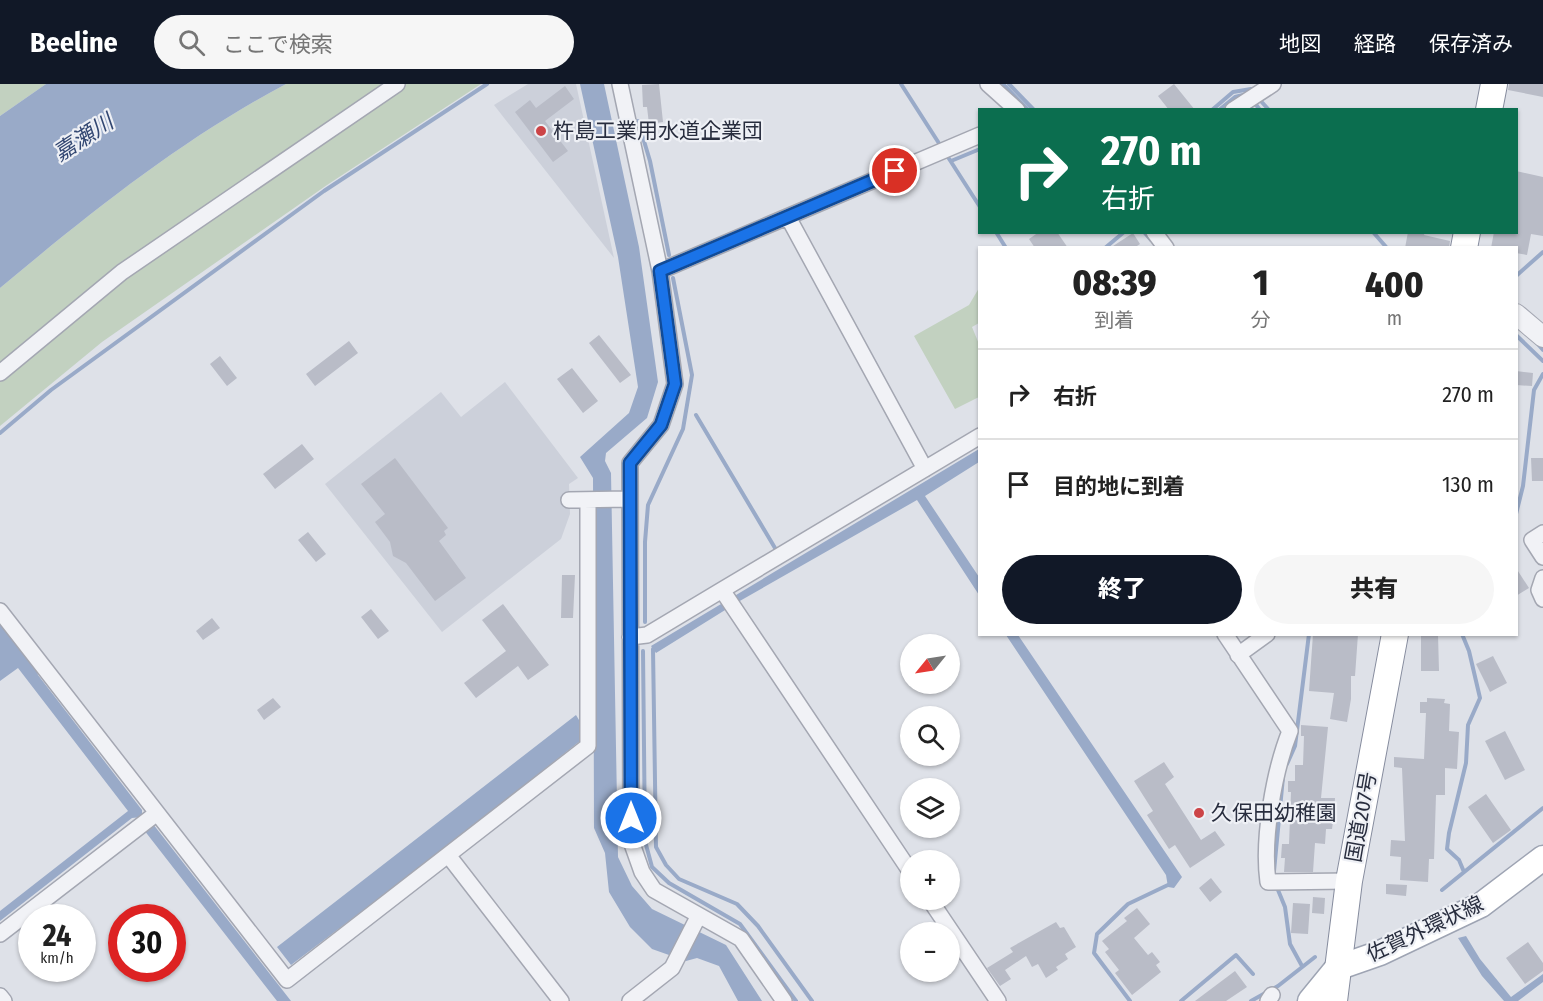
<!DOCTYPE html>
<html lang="ja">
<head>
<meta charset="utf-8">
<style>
  :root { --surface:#fff; --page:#f6f6f6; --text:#222; --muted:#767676; --line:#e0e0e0; --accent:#111827 }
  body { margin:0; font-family:"Fira Sans Condensed","Noto Sans JP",sans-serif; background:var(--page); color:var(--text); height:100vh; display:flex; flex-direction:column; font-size:22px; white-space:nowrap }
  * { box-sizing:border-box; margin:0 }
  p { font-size:20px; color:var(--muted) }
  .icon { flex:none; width:33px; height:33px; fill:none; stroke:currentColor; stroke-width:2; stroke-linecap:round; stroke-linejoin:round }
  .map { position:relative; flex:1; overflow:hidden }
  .drawer { position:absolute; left:978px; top:162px; width:540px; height:390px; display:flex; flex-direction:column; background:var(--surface); border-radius:0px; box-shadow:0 2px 4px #0004 }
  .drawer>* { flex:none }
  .hud { position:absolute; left:978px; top:24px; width:540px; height:126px; border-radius:0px; box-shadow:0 2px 4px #0004; background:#0b6e4f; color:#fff; overflow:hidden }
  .needle { width:39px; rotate:240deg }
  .controls { position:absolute; left:900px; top:550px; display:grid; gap:12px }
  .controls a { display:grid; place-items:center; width:60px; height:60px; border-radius:50%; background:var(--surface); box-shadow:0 2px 4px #0004; font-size:30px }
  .speed { position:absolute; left:18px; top:820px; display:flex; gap:12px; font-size:30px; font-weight:700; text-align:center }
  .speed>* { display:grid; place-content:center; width:78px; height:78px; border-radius:50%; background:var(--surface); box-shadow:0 2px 4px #0004; line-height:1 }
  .speed small { font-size:15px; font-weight:400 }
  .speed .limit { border:9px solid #d22; background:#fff; color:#111 }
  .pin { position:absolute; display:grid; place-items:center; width:51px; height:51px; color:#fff; margin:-26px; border:3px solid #fff; border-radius:50%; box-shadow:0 2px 6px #0007 }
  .me { position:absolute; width:66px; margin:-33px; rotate:0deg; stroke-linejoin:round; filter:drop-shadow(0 0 4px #0008) }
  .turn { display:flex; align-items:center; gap:21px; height:126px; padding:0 24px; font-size:27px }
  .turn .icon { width:78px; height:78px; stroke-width:2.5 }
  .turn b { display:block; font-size:42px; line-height:51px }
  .eta { display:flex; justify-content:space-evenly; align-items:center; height:102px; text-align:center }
  .eta b { font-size:36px; font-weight:800; line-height:42px }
  .action { display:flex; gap:12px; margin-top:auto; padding:12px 24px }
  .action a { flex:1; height:69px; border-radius:36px; background:var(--accent); color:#fff; font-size:24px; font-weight:800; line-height:69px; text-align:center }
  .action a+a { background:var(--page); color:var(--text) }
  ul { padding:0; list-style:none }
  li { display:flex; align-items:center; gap:18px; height:90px; padding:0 24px; border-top:2px solid var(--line) }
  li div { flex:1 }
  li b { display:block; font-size:22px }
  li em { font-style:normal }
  header { display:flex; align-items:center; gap:36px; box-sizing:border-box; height:84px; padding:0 30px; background:var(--accent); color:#fff }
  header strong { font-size:28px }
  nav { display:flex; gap:33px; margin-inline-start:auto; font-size:21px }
  .search { width:420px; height:54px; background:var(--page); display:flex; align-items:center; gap:15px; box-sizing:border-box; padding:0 21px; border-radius:33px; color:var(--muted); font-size:22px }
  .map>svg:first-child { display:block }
  .built { fill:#ccd0da }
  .green { fill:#c2d1c0 }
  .water { fill:#99aac8 }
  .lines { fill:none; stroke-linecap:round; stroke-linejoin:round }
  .stream { stroke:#99aac8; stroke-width:4 }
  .building { fill:#b9bcc7 }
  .minor-casing { stroke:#a4a7b2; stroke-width:18 }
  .tertiary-casing { stroke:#a4a7b2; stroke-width:22 }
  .primary-casing { stroke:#9ea4b3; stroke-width:27 }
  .trunk-casing { stroke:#868c9e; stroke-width:28 }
  .minor { stroke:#f1f2f6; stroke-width:15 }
  .tertiary { stroke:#f1f2f6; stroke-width:20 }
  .primary { stroke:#fff; stroke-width:24 }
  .trunk { stroke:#fff; stroke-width:26 }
  .route-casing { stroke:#114b97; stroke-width:15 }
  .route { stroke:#1a73e8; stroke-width:10 }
  .poi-dot { fill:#cc4447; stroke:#eef0f5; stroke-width:2 }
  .labels { text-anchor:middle; stroke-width:4.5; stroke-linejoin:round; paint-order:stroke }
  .poi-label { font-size:21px; fill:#282d3e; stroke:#eef0f5; text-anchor:start }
  .street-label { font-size:21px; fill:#282d3e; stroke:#eef0f5 }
  .water-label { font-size:22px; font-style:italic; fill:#324772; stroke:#eef0f5 }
</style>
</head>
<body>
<header>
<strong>Beeline</strong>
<div class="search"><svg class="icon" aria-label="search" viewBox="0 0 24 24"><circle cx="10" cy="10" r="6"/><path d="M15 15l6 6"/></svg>ここで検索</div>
<nav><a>地図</a><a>経路</a><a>保存済み</a></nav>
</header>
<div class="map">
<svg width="1543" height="917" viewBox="0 0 1543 917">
  <rect width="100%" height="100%" fill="#dee1e8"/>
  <!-- built -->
  <path class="built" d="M528,0h48l38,174 -120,-153z
    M505,298l73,96 -9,6 1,30 -9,25 -119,93 -117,-148 116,-92 20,25z"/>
  <!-- green -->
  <path class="green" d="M0,0h46l-46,32z
    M286,0h195l-154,101 -225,157 -102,84v-138c90,-75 182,-149 286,-204z
    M979,204v35l-7,4 7,17v53l-24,12 -41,-73 55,-31z"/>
  <!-- water -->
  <path class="water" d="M46,0h240c-104,55 -196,129 -286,204v-172z
    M580,0h24l35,163 19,135 -11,36 -41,35 -1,8 6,12 7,384 14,29 20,23 74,36 36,56h-24l-19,-35 -22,-8 -11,3 -34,-12 -22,-22 -21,-35 -4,-39 -11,-25 -1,-350 -13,-21 49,-44 9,-26 -20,-130z
    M979,365v13l-54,34 54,81v18l-62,-95 -179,102 -82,51 -5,-7z
    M0,536l35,44 3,11 104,135v7l-10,1 -132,103v-10l128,-100 -110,-143 -18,13z
    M1006,551h12l164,242 -8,11 -6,-1 -2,-12z
    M576,631l3,5 1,21 -128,102 -161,122 -14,-18z
    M153,740l138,177h-14l-133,-171z
    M1466,852l14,23 31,38 32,-23v8l-25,19h-14l-22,-25 -24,-38z"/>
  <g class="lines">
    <!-- stream -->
    <path class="stream" d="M901,0l41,64
      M1003,0l25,26
      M1009,0l25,26
      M1259,15l10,11
      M1254,18l6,8
      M1212,26l21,-18 18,-3 3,4
      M1219,26l16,-13 12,-3
      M638,37l12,40 19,94
      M946,70l34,53
      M951,77l29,-12
      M996,148l10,16
      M1144,148l7,8
      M1373,148l14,16
      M1105,164l19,-16
      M1516,192l27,-24
      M1516,251l27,26
      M1537,259l6,7
      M696,331l79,133
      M0,349l51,-43 273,-199 163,-107
      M1516,430l7,-28 11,-96 9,-16
      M645,538v-80l3,-37 35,-76 9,-54 -19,-97
      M1462,550l7,17 11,47 -12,27 -2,38 -17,70 -2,16 12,11 5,12
      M653,565l3,198 10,18 13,14 58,25 21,22 54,75
      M643,567l2,190 7,26 17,16 71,41 56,77
      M1287,680l8,-18 14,-112
      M1274,787l9,-94
      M1278,806l7,17 5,37 12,22
      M1442,806l101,-82
      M1130,917l-36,-48 3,-19 31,-30 42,-20
      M1181,917l55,-46 17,19
      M1251,917l27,-15 37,-29"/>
  </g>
  <!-- building -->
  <path class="building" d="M659,0l4,38 -14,2 -2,-17h-4l-1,-22z
    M1174,0l21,26h-26l-11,-14z
    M1509,0h34v13l-35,-7z
    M565,2l9,13 -29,22 23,30 -15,11 -38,-50 15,-12 6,8z
    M1516,87l27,6v59l-12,-2 -4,21 -11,-2v-5h-25l3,-16h22z
    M1039,148h18l11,16h-33l-6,-9z
    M1408,148h17l-1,3 26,6 -1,7h-44z
    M1133,149l7,11 -6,4h-24z
    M599,251l32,40 -11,8 -31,-40z
    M349,257l9,12 -43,33 -9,-12z
    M220,272l17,22 -10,8 -17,-22z
    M572,284l26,33 -15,12 -26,-34z
    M1516,287l17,2 -1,13 -16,-1z
    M302,360l12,15 -39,30 -12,-15z
    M395,374l53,70 -4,3 2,4 -7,6 27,37 -31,23 -29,-38 -13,-7 -3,-14 -15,-20 10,-8 -24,-30z
    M1531,374h12v23h-11z
    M308,448l18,22 -10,8 -18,-22z
    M1516,484l13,20 -13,8z
    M562,491h13l-2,43h-12z
    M503,520l46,61 -21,15 -10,-14 -42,32 -12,-15 42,-32 -24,-31z
    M371,525l18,22 -11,8 -17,-22z
    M212,534l8,10 -17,12 -7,-9z
    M1313,550h45l-3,42h-4v23l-4,23 -17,-3 4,-26 -25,-2z
    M1421,550h17l1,37h-18z
    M1493,572l14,27 -17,9 -14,-28z
    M273,614l8,9 -17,13 -7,-10z
    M1427,614l18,1 -1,4 6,1 -1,27 10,1 -2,37 -12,-1v27h-9l-2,64h-5l-1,23 -28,-2 1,-23 -11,-1 1,-16 14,1 -3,-73 -8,-1v-10l30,2 2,-46h-6v-11h7z
    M1301,641l27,2 -7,71h14l-1,17 -2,14h-6l-1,15 -10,-1 -2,29h-29l1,-14h-4l1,-14h7l2,-52h-3v-11h7v-16h8l1,-29h-3z
    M1505,647l20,39 -20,10 -20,-39z
    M1164,678l10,15 -9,7 36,56 14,-9 10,14 -35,23 -15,-23 -6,4 -22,-34 6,-4 -19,-30z
    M1486,710l25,36 -18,13 -25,-36z
    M1211,794l11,14 -12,10 -11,-14z
    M1386,800l21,1 -1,11 -20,-2z
    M1313,813l12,1 -1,16 -12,-1z
    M1293,819l17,1 -2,30 -17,-1z
    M1137,824l13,16 -16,14 14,17 4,-3 8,10 -4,3 5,7 -29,23 -17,-22 4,-3 -14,-18 4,-3 -7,-8 25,-20 -3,-3z
    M1056,838l4,6 4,-1 12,20 -11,7 3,5 -12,8 2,3 -12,8 -8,-14 -6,3 -6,-11 -21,14 6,9 -11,7 -13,-18 26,-16 -3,-4z
    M1528,858l15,21v8l-18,13 -19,-26z
    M1235,887l12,16 -21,14h-31z"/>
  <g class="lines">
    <!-- minor casing -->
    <g class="minor-casing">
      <path id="minor" d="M620,0l40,187 15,113 -14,41 -31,38 1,378 11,31 12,18 87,49 43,62
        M988,0l29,26
        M1233,26l40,-26
        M788,133l137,252
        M1154,148l12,16
        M660,187l320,-136
        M0,289l122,-101 275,-188
        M569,416l59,-1
        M1543,449l-11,7 11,17
        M1543,494l-4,12 4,9
        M722,506l258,-154
        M0,527l287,369 301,-234v-245
        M1225,550l65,97c-16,40 -28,108 -22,151l81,-1
        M630,553l17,-2 75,-45 188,281
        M1238,571l29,-21
        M448,771l113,146
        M930,816l68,101
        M0,850l157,-121
        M0,912l4,5
        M630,917l42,-33 26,-51
        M1268,917l4,-6"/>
    </g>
    <!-- tertiary casing -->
    <g class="tertiary-casing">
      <path id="tertiary" d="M1516,230l27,23"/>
    </g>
    <!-- primary casing -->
    <g class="primary-casing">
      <path id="primary" d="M1310,917l27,-33 43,-15 101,-48 62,-47"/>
    </g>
    <!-- trunk casing -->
    <g class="trunk-casing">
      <path id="trunk" d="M1489,26l5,-26
        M1464,164l3,-16
        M1334,917l15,-120 46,-247"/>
    </g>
    <!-- minor -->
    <use href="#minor" class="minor"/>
    <!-- tertiary -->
    <use href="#tertiary" class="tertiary"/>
    <!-- primary -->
    <use href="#primary" class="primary"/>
    <!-- trunk -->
    <use href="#trunk" class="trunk"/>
  </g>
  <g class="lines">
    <!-- route casing -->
    <g class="route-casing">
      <path id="route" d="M631,734l-1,-355 31,-38 14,-41 -15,-113 235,-100"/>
    </g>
    <!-- route -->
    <use href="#route" class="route"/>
  </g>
  <!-- markers -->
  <g class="poi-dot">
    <circle cx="541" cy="47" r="6"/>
    <circle cx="1199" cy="729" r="6"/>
  </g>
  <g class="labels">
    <!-- poi labels -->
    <g class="poi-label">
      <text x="553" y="54">杵島工業用水道企業団</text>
      <text x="1211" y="736">久保田幼稚園</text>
    </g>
    <!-- street labels -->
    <g class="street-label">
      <text transform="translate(1361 733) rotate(-80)" y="7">国道207号</text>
      <text transform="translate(1425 845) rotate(-25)" y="7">佐賀外環状線</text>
    </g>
    <!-- water labels -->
    <g class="water-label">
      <text transform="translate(83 53) rotate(-33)" y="8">嘉瀬川</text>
    </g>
  </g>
</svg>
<div class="controls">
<a><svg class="needle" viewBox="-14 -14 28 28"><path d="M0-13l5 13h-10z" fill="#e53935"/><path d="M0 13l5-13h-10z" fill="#767676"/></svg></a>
<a><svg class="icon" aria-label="search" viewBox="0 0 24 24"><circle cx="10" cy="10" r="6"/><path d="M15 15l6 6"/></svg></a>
<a><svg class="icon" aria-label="layers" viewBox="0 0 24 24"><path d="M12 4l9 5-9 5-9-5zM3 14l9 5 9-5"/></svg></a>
<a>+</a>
<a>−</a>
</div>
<div class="speed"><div>24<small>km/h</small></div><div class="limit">30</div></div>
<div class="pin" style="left:895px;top:87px;background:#d93025"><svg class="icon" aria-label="arrive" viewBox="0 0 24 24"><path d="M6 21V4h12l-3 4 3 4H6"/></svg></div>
<svg class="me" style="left:631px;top:734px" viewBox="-20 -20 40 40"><circle r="17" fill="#1a73e8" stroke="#fff" stroke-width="3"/><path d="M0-11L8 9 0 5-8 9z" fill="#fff"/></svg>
<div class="hud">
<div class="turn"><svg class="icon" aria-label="right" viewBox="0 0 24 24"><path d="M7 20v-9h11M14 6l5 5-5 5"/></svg><div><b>270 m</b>右折</div></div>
</div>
<section class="drawer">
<div class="eta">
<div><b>08:39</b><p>到着</p></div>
<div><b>1</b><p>分</p></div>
<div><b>400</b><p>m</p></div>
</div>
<ul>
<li><svg class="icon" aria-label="right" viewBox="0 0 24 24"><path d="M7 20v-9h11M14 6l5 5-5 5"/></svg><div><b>右折</b></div><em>270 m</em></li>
<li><svg class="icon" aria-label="arrive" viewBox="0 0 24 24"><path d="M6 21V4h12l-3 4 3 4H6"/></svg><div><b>目的地に到着</b></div><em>130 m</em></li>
</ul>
<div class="action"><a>終了</a><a>共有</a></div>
</section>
</div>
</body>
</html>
